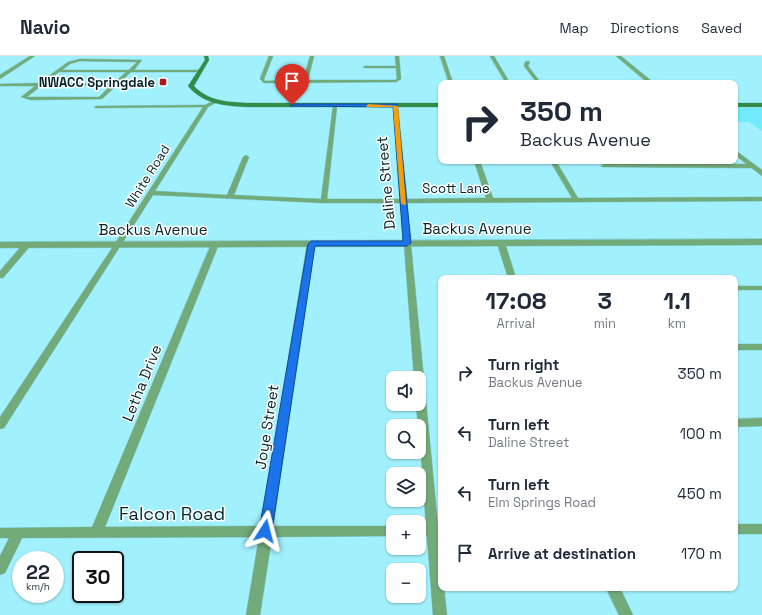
<!DOCTYPE html>
<html lang="en">
<head>
<meta charset="utf-8">
<style>
  :root { --surface:#fff; --page:#f6f6f7; --text:#1f2937; --muted:#747a83; --line:#e0e1e3 }
  body { margin:0; font-family:"Space Grotesk",sans-serif; background:var(--page); color:var(--text); height:100vh; display:flex; flex-direction:column; font-size:15px; white-space:nowrap }
  * { box-sizing:border-box; margin:0 }
  p { font-size:13px; color:var(--muted) }
  .icon { flex:none; width:22px; height:22px; fill:none; stroke:currentColor; stroke-width:2; stroke-linecap:round; stroke-linejoin:round }
  .map { position:relative; flex:1; overflow:hidden }
  .drawer { position:absolute; left:438px; top:219px; width:300px; height:316px; display:flex; flex-direction:column; background:var(--surface); border-radius:8px; box-shadow:0 1px 3px #0004 }
  .drawer>* { flex:none }
  .guide { position:absolute; left:438px; top:24px; width:300px; height:84px; border-radius:8px; box-shadow:0 1px 3px #0004; background:#fff; color:var(--text); overflow:hidden }
  .buttons { position:absolute; left:386px; top:315px; display:grid; gap:8px }
  .buttons a { display:grid; place-items:center; width:40px; height:40px; border-radius:8px; background:var(--surface); box-shadow:0 1px 3px #0004; font-size:20px }
  .speed { position:absolute; left:12px; top:495px; display:flex; gap:8px; font-size:20px; font-weight:700; text-align:center }
  .speed>* { display:grid; place-content:center; width:52px; height:52px; border-radius:50%; background:var(--surface); box-shadow:0 1px 3px #0004; line-height:1 }
  .speed small { font-size:10px; font-weight:400 }
  .speed .limit { border:2px solid #111; border-radius:6px; background:#fff; color:#111 }
  .pin { position:absolute; display:grid; place-items:center; width:34px; height:34px; color:#fff; margin:-41px -17px; border-radius:50% 50% 50% 0; rotate:-45deg; box-shadow:0 0 4px #0007 }
  .pin .icon { rotate:45deg }
  .me { position:absolute; width:44px; margin:-22px; rotate:9deg; stroke-linejoin:round; filter:drop-shadow(0 0 3px #0008) }
  .turn { display:flex; align-items:center; gap:14px; height:84px; padding:0 16px; font-size:18px }
  .turn .icon { width:52px; height:52px; stroke-width:2.5 }
  .turn b { display:block; font-size:28px; line-height:34px }
  .eta { display:flex; justify-content:space-evenly; align-items:center; height:68px; text-align:center }
  .eta b { font-size:24px; font-weight:700; line-height:28px }
  ul { padding:0; list-style:none }
  li { display:flex; align-items:center; gap:12px; height:60px; padding:0 16px }
  li div { flex:1 }
  li b { display:block; font-size:15px }
  li em { font-style:normal }
  header { display:flex; align-items:center; gap:24px; box-sizing:border-box; height:56px; padding:0 20px; background:var(--surface); border-bottom:1px solid var(--line) }
  header strong { font-size:19px }
  nav { display:flex; gap:22px; margin-inline-start:auto; font-size:14px }
  .map>svg:first-child { display:block }
  .built { fill:#71eafb }
  .lines { fill:none; stroke-linecap:round; stroke-linejoin:round }
  .minor-casing { stroke:#83ccd7; stroke-width:1 }
  .tertiary-casing { stroke:#83ccd7; stroke-width:1 }
  .secondary-casing { stroke:#83ccd7; stroke-width:1 }
  .minor { fill:#73aa79; fill-rule:evenodd }
  .tertiary { fill:#73aa79; fill-rule:evenodd }
  .secondary { fill:#318d45; fill-rule:evenodd }
  .route { fill:#1a73e8; stroke:#114b97 }
  .slow { fill:#f59e0b }
  .poi-dot { fill:#ab1919; stroke:#fff; stroke-width:1.5 }
  .labels { text-anchor:middle; stroke-width:3; stroke-linejoin:round; paint-order:stroke }
  .far-poi-label { font-size:13px; font-weight:bold; fill:#002428; stroke:#fff; text-anchor:end }
  .far-street-label { font-size:13px; fill:#002428; stroke:#fff }
  .street-label { font-size:15px; fill:#002428; stroke:#fff }
  .near-street-label { font-size:18px; fill:#002428; stroke:#fff }
</style>
</head>
<body>
<header>
<strong>Navio</strong>
<nav><a>Map</a><a>Directions</a><a>Saved</a></nav>
</header>
<div class="map">
<svg width="762" height="559" viewBox="0 0 762 559">
  <rect width="100%" height="100%" fill="#a0f1fd"/>
  <!-- built -->
  <path class="built" d="M735,52h27v23l-13,-9h-14z"/>
  <g class="lines">
    <!-- minor casing -->
    <g class="minor-casing">
      <path id="minor" d="M269,0h4l-9,23 1,2 38,-1 7,-24h4l-6,24h87l2,-1 -1,-11h-31l-2,-1 2,-1h31l-1,-10h4l2,23 -5,3 -132,1 -4,-4z
        M440,0h4l9,27h-4z
        M490,0h4l16,27h-4z
        M80,3l62,1 -8,10h66l2,1 -2,1h-69l-29,27 -71,1 -10,-3 14,-11h-35v-2l39,-1 29,-21zM80,5l57,1 -8,8h-67l8,-6zM59,16h67l-12,11h-70zM111,29l-12,12h-72l14,-11z
        M528,5l2,1 -2,4 13,17h-4l-13,-17 1,-4z
        M215,44l4,1 -11,6 -53,84 72,4 16,-38 3,-2 3,2 -15,38 87,4 12,-93 2,-1 2,1 -10,93h74l-7,-93 2,-1 2,1 9,93 79,-1 -12,-37h6l13,37h79l-22,-37h6l22,37 184,-1v4l-355,2 31,323h3v10h-2l2,52h3l3,27h-14l-6,-79h-8v-10h7l-7,-100h-1l-2,-22h3v-26h-5l-13,-175h-77l-171,-8 -149,233 -4,1v-12l114,-172 89,-138 -107,1 -2,-1 2,-1 109,-1z
        M604,108h147l3,2 -3,2 -149,-1 -1,-1z
        M498,185h6l1,2 11,35h-8l-11,-35z
        M212,186h6l1,2 -114,283 156,-1 46,-282 4,-2 4,2 -42,282h120v10l-121,1 -12,78h-14l13,-78 -237,1 -17,35 -5,2v-19l9,-18h-9v-10l92,-1z
        M24,187h6l1,2 -28,33h-3v-7z
        M735,230h27v4h-27z
        M735,288h27v6h-27z
        M762,362v8l-27,1v-8z
        M735,468h27v10h-27z
        M606,532h14l13,27h-14z"/>
    </g>
    <!-- tertiary casing -->
    <g class="tertiary-casing">
      <path id="tertiary" d="M30,0h5l-35,23v-4z
        M616,0h5l33,27h-6z
        M735,94l27,20v6l-27,-21z
        M762,183v6l-762,3v-6z"/>
    </g>
    <!-- secondary casing -->
    <g class="secondary-casing">
      <path id="secondary" d="M204,0h4l1,4 -15,26c14,15 33,16 53,17h194v4h-194c-22,-1 -44,-3 -59,-21l17,-26z
        M735,47h27v4h-27z"/>
    </g>
    <!-- minor -->
    <use href="#minor" class="minor"/>
    <!-- tertiary -->
    <use href="#tertiary" class="tertiary"/>
    <!-- secondary -->
    <use href="#secondary" class="secondary"/>
  </g>
  <!-- route -->
  <path class="route" d="M292,48h105l14,139 -4,3h-92l-43,285 -2,4 -5,2 -4,-2 -2,-4 49,-287 3,-3h92l-10,-134 -103,-1z"/>
  <!-- slow -->
  <path class="slow" d="M368,48l30,2 8,99 -5,-1 -8,-97h-27z"/>
  <!-- markers -->
  <rect class="poi-dot" x="159" y="22" width="8" height="8" rx="2"/>
  <g class="labels">
    <!-- far-poi labels -->
    <g class="far-poi-label">
      <text x="155" y="31">NWACC Springdale</text>
    </g>
    <!-- far-street labels -->
    <g class="far-street-label">
      <text transform="translate(147 120) rotate(-58)" y="5">White Road</text>
      <text x="456" y="137">Scott Lane</text>
    </g>
    <!-- street labels -->
    <g class="street-label">
      <text transform="translate(386 127) rotate(-95)" y="5">Daline Street</text>
      <text x="477" y="178">Backus Avenue</text>
      <text x="153" y="179">Backus Avenue</text>
      <text transform="translate(142 327) rotate(-68)" y="5">Letha Drive</text>
      <text transform="translate(267 371) rotate(-81)" y="5">Joye Street</text>
    </g>
    <!-- near-street labels -->
    <g class="near-street-label">
      <text x="172" y="464">Falcon Road</text>
    </g>
  </g>
</svg>
<div class="buttons">
<a><svg class="icon" aria-label="sound" viewBox="0 0 24 24"><path d="M4 9h4l5-4v14l-5-4H4zM17 9q2 3 0 6"/></svg></a>
<a><svg class="icon" aria-label="search" viewBox="0 0 24 24"><circle cx="10" cy="10" r="6"/><path d="M15 15l6 6"/></svg></a>
<a><svg class="icon" aria-label="layers" viewBox="0 0 24 24"><path d="M12 4l9 5-9 5-9-5zM3 14l9 5 9-5"/></svg></a>
<a>+</a>
<a>−</a>
</div>
<div class="speed"><div>22<small>km/h</small></div><div class="limit">30</div></div>
<div class="pin" style="left:292px;top:49px;background:#d93025"><svg class="icon" aria-label="arrive" viewBox="0 0 24 24"><path d="M6 21V4h12l-3 4 3 4H6"/></svg></div>
<svg class="me" style="left:265px;top:475px" viewBox="-20 -20 40 40"><path d="M0-17L14 15 0 8-14 15z" fill="#1a73e8" stroke="#fff" stroke-width="4"/></svg>
<div class="guide">
<div class="turn"><svg class="icon" aria-label="right" viewBox="0 0 24 24"><path d="M7 20v-9h11M14 6l5 5-5 5"/></svg><div><b>350 m</b>Backus Avenue</div></div>
</div>
<section class="drawer">
<div class="eta">
<div><b>17:08</b><p>Arrival</p></div>
<div><b>3</b><p>min</p></div>
<div><b>1.1</b><p>km</p></div>
</div>
<ul>
<li><svg class="icon" aria-label="right" viewBox="0 0 24 24"><path d="M7 20v-9h11M14 6l5 5-5 5"/></svg><div><b>Turn right</b><p>Backus Avenue</p></div><em>350 m</em></li>
<li><svg class="icon" aria-label="left" viewBox="0 0 24 24"><path d="M17 20v-9H6M10 6l-5 5 5 5"/></svg><div><b>Turn left</b><p>Daline Street</p></div><em>100 m</em></li>
<li><svg class="icon" aria-label="left" viewBox="0 0 24 24"><path d="M17 20v-9H6M10 6l-5 5 5 5"/></svg><div><b>Turn left</b><p>Elm Springs Road</p></div><em>450 m</em></li>
<li><svg class="icon" aria-label="arrive" viewBox="0 0 24 24"><path d="M6 21V4h12l-3 4 3 4H6"/></svg><div><b>Arrive at destination</b></div><em>170 m</em></li>
</ul>
</section>
</div>
</body>
</html>
